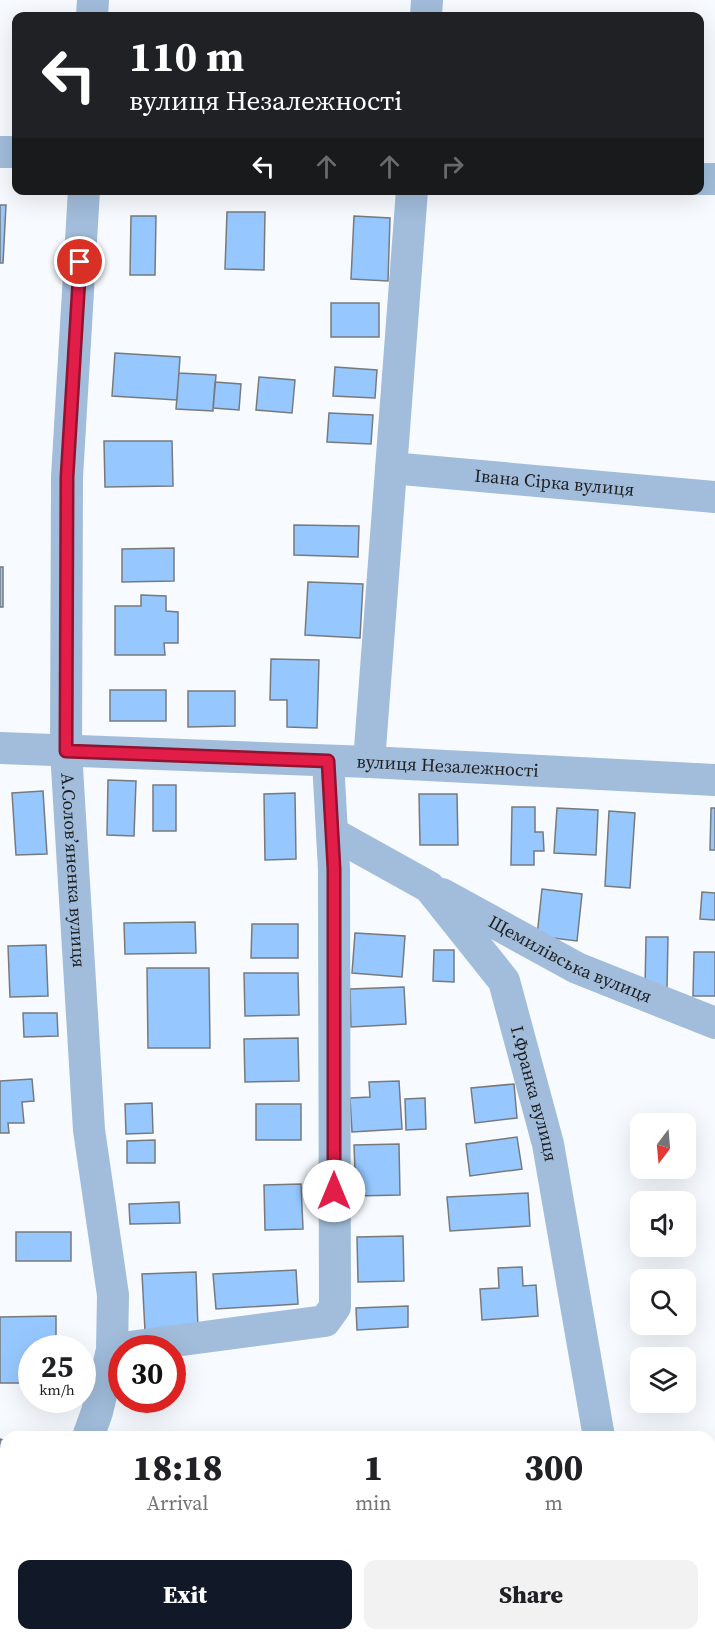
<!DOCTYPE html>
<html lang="en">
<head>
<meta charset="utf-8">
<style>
  :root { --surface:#fff; --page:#f2f2f2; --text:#202124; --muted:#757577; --accent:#111827 }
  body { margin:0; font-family:"Source Serif 4",serif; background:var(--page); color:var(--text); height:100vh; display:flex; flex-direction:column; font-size:22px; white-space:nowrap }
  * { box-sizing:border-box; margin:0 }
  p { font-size:20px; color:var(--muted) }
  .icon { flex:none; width:33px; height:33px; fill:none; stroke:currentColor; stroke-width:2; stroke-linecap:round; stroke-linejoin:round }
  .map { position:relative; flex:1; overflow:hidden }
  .panel { position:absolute; left:0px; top:1431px; width:716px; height:210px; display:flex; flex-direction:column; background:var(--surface); border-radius:18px 18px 0 0; box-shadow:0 6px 24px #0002 }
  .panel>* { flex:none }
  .banner { position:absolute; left:12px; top:12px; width:692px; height:183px; border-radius:12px; box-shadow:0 6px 24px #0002; background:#202124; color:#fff; overflow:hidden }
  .needle { width:39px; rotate:196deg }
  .buttons { position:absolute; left:630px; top:1113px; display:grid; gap:12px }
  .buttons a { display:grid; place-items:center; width:66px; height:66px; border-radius:12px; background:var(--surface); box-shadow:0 6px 24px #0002; font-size:30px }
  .speed { position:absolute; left:18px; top:1335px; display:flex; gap:12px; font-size:30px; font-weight:700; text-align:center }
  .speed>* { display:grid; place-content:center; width:78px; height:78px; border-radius:50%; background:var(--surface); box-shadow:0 6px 24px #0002; line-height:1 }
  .speed small { font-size:15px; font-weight:400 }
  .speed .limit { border:9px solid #d22; background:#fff; color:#111 }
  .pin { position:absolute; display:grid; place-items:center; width:51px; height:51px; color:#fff; margin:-26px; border:3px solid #fff; border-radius:50%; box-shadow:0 2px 6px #0007 }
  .me { position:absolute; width:66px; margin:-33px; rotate:0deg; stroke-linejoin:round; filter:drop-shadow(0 0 4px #0008) }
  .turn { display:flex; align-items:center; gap:21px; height:126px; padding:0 18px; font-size:27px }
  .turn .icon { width:78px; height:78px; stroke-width:2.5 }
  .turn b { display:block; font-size:42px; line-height:51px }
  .lanes { display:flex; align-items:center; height:57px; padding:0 18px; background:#0003; justify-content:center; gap:30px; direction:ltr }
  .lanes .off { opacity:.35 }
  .eta { display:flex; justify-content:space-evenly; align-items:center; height:102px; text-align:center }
  .eta b { font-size:36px; font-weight:800; line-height:42px }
  .action { display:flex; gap:12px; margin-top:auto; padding:12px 18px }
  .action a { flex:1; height:69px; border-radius:12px; background:var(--accent); color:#fff; font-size:24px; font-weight:800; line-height:69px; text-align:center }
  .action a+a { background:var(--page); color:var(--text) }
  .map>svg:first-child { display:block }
  .building { fill:#96c8ff; stroke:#777a7d; stroke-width:1.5 }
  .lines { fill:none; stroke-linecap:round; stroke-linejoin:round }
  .minor { stroke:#a1bddb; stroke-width:32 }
  .route-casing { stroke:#92132f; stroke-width:15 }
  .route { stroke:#e11d48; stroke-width:10 }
  .labels { text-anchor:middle; stroke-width:6; stroke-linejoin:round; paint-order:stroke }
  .street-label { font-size:18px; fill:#1e1f20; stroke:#fff }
</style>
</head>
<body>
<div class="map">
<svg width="715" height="1641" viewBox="0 0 715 1641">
  <rect width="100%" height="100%" fill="#f7fafe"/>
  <!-- building -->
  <path class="building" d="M0,205h6l-3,58h-3z
    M227,212h38l-1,58 -39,-1z
    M131,216h25l-1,59h-25z
    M354,216l36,2 -2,63 -37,-2z
    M331,303h48v34h-48z
    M115,353l65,4 -3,43 -65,-4z
    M335,367l42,3 -2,28 -42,-2z
    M179,373l37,2 -3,36 -37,-2z
    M259,377l36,3 -3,33 -36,-3z
    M215,382l26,2 -2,26 -26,-2z
    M329,413l44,2 -2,29 -44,-2z
    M104,441h68l1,45 -68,1z
    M294,525l65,1 -1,31 -64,-2z
    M174,548v33l-52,1v-33z
    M0,567h3v40h-3z
    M308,582l55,2 -3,54 -55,-3z
    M141,595l25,1v15l12,1v31h-14l1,12h-50v-49h26z
    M271,659l48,1 -2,68 -30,-1v-27h-17z
    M110,690h56v31h-56z
    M188,691h47v35l-47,1z
    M108,780l28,1 -2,55 -27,-1z
    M153,785h23v46h-23z
    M43,791l4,63 -31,1 -4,-62z
    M295,793l1,66 -31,1 -1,-66z
    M419,794h38l1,51h-38z
    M512,807h23v25h8l1,19h-10v14h-23z
    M557,808l41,2 -2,45 -42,-2z
    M711,808h4v42h-5z
    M609,811l26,2 -5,75 -25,-2z
    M542,889l40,5 -5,47 -40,-5z
    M702,892l13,1v27l-15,-1z
    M195,922l1,31 -71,1 -1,-31z
    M252,924h46v34h-47z
    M355,933l50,3 -3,41 -50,-4z
    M646,937h22l-1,52 -22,-1z
    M46,945l2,51 -38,1 -2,-51z
    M434,950h20v32l-21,-1z
    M694,952h21v44h-22z
    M147,968h62l1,80h-62z
    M244,973h54l1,42 -54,1z
    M404,987l2,37 -55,3 -1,-38z
    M23,1013h34l1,23 -34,1z
    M298,1038l1,43 -54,1 -1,-43z
    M32,1079l2,22 -12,1 2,21h-16l1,10h-9v-52z
    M399,1081l3,48 -50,3 -2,-34 20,-1 -1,-15z
    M514,1084l3,34 -42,5 -4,-35z
    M425,1098l1,31 -20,1 -1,-31z
    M152,1103l1,30 -27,1 -1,-30z
    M256,1104h45v36h-45z
    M517,1137l5,32 -52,7 -4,-32z
    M155,1140v23h-28v-22z
    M399,1144l1,51 -44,1 -2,-51z
    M301,1184l2,45 -38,1 -1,-45z
    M528,1193l2,33 -80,5 -3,-34z
    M179,1202l1,21 -50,1 -1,-20z
    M16,1232h55v29h-55z
    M403,1236l1,45 -46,1 -1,-45z
    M522,1267l1,19 13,-1 2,31 -56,4 -2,-31 19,-1 -1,-20z
    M296,1270l2,34 -82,5 -3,-35z
    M196,1272l2,57 -53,2 -3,-57z
    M408,1306v21l-51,3 -1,-22z
    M56,1316v32h-24v35h-32v-66z
    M0,1439l6,2v31l-6,-2z
    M251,1635h261v6h-261z"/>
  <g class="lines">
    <!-- minor -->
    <g class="minor">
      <path d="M92,16l1,-16"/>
      <path d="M426,16l1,-16"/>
      <path d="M0,152h16"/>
      <path d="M699,179h16"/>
      <path id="s1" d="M84,190l-17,287 -1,274 23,379 24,165 -1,55 -15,62 -9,25"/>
      <path id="s2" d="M391,468l324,29"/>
      <path id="s3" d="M0,748l369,14 346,18"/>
      <path d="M369,762l43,-572"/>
      <path id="s4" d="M332,833l97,54 75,94 44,163 51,293"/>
      <path id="s5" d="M442,894l135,74 138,55"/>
      <path d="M122,1348l203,-27 10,-14 -1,-438 -6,-108"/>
      <path d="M0,1525h6"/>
      <path d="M53,1635l30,6"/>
      <path d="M634,1635l1,6"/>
      <path d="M7,1641l1,-6"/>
    </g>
  </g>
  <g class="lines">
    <!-- route casing -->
    <g class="route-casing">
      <path id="route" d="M80,262l-13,215 -1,274 262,10 6,108v322"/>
    </g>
    <!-- route -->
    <use href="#route" class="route"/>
  </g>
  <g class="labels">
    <!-- street labels -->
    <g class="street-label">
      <text dy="6" stroke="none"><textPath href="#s2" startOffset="164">Івана Сірка вулиця</textPath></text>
      <text dy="6" stroke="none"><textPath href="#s3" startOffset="448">вулиця Незалежності</textPath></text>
      <text dy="6" stroke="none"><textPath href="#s1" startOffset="681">А.Солов’яненка вулиця</textPath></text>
      <text dy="6" stroke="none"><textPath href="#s5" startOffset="144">Щемилівська вулиця</textPath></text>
      <text dy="6" stroke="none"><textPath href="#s4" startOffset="348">І.Франка вулиця</textPath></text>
    </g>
  </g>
</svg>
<div class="buttons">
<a><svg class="needle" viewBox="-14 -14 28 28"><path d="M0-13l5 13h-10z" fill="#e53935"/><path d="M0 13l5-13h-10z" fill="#757577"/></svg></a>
<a><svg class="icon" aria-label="sound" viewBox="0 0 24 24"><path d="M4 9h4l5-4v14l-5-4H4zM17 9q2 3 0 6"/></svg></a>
<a><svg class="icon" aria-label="search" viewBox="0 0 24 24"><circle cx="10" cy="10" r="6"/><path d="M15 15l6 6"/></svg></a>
<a><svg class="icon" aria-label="layers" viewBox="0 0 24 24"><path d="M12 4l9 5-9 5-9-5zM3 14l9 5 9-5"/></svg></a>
</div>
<div class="speed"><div>25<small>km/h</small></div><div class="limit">30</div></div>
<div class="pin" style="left:80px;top:262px;background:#d93025"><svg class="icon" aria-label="arrive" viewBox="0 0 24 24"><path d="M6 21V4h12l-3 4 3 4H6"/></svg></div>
<svg class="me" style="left:334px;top:1191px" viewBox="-20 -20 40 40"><circle r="19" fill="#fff"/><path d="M0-13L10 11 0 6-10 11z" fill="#e11d48"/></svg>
<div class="banner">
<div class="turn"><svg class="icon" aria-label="left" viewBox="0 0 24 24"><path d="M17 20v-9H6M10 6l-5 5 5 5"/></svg><div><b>110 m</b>вулиця Незалежності</div></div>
<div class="lanes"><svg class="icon" aria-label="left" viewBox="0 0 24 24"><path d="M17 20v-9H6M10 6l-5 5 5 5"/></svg><svg class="icon off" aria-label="ahead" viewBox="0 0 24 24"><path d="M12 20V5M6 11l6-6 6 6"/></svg><svg class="icon off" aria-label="ahead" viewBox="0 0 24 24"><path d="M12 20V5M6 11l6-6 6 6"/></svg><svg class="icon off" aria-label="right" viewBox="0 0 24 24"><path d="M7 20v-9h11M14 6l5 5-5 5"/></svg></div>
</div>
<section class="panel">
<div class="eta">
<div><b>18:18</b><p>Arrival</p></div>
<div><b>1</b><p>min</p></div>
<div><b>300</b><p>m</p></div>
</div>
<div class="action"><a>Exit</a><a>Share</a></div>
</section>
</div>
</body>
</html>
